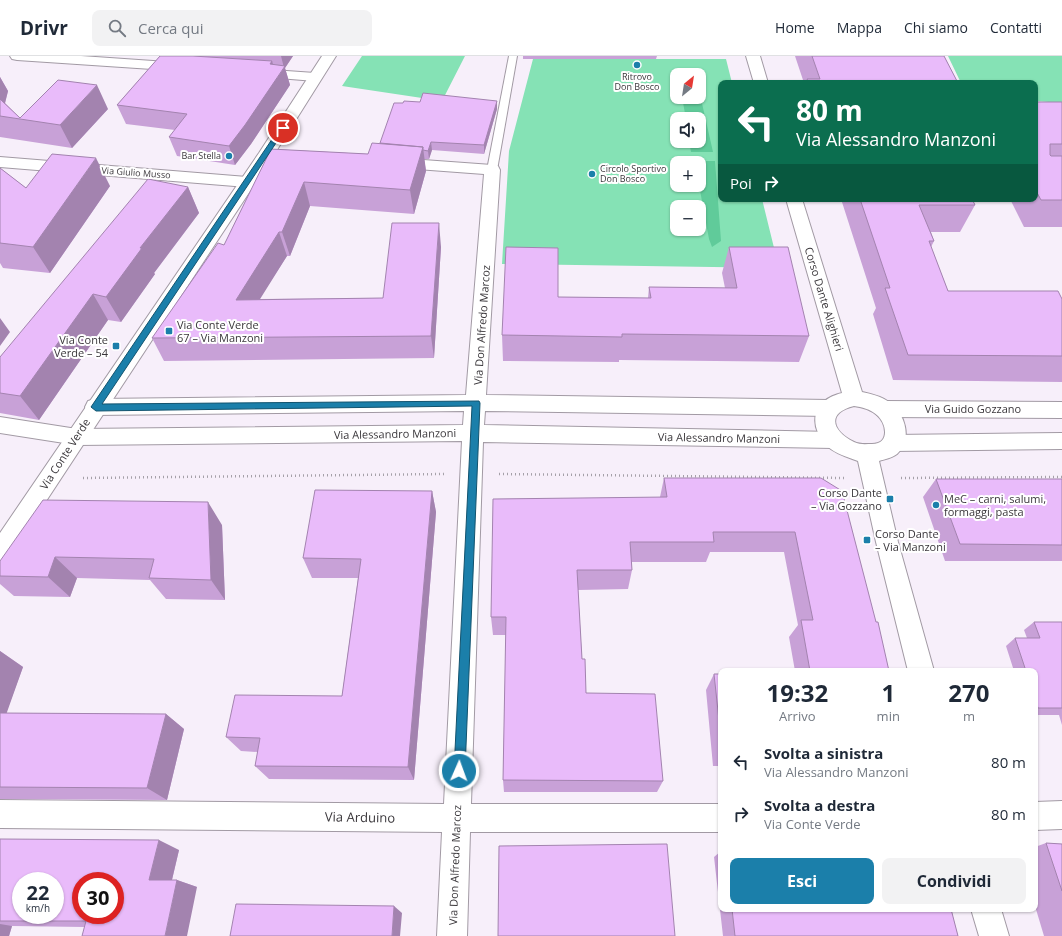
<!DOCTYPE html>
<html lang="it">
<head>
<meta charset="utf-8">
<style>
  :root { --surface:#fff; --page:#f2f2f3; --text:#1f2937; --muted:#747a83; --line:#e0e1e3; --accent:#1b7faa }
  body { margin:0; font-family:"Open Sans",sans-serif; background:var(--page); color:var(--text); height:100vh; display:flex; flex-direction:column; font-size:15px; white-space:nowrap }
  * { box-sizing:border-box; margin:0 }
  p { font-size:13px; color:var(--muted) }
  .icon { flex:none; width:22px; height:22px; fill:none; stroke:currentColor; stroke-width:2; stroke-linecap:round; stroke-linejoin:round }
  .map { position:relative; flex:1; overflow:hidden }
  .details { position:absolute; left:718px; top:612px; width:320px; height:244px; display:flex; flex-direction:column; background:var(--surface); border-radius:8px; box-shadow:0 1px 3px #0004 }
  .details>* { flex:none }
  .guide { position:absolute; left:718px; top:24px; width:320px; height:122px; border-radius:8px; box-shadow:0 1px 3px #0004; background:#0b6e4f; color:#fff; overflow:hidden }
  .needle { width:26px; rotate:30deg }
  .controls { position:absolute; left:670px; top:12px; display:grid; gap:8px }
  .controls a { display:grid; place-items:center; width:36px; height:36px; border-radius:8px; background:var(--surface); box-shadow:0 1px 3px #0004; font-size:20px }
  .speed { position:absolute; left:12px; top:816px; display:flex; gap:8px; font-size:20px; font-weight:700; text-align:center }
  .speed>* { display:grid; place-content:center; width:52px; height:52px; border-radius:50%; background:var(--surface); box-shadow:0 1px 3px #0004; line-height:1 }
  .speed small { font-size:10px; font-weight:400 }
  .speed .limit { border:6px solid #d22; background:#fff; color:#111 }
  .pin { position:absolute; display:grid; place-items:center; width:34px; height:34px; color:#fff; margin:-17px; border:2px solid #fff; border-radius:50%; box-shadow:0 1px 4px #0007 }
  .me { position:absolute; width:44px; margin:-22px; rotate:2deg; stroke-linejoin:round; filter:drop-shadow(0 0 3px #0008) }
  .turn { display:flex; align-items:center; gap:14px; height:84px; padding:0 12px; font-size:18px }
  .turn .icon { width:52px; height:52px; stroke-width:2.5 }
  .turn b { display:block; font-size:28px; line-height:34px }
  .then { display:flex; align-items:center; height:38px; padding:0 12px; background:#0003; gap:8px; font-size:15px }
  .eta { display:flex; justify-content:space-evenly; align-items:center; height:68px; text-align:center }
  .eta b { font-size:24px; font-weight:700; line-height:28px }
  .primary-button { display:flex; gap:8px; margin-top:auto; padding:8px 12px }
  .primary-button a { flex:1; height:46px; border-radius:8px; background:var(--accent); color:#fff; font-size:16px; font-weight:700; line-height:46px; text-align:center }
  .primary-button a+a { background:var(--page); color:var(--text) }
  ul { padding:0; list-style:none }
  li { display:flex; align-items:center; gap:12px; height:52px; padding:0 12px }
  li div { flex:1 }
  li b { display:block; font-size:15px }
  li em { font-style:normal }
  header { display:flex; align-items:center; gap:24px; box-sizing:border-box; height:56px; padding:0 20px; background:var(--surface); border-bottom:1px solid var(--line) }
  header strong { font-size:19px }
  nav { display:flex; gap:22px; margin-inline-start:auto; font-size:14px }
  .search { width:280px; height:36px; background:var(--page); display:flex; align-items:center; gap:10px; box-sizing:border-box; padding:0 14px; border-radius:8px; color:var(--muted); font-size:15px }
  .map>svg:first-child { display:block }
  .green { fill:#85e2b5; fill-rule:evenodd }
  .forest { fill:#60cb9a }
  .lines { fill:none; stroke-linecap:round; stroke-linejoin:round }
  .lane-casing { stroke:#a29aa4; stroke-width:2 }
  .street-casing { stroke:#a29aa4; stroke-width:2 }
  .secondary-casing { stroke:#a29aa4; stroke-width:2 }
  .path { stroke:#a5a0a8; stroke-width:2.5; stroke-dasharray:1 3; stroke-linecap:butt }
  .lane { fill:#fff; fill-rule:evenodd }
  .street { fill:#fff; fill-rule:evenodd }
  .secondary { fill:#fff; fill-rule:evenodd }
  .wall { fill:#c8a1d7 }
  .shaded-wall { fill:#a383af }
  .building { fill:#e9bbfa; stroke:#a383af; fill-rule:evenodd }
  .route { fill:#1b7faa; stroke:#12536e }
  .poi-dot { fill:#1b7faa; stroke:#fff; stroke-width:1.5 }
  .labels { text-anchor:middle; stroke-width:4; stroke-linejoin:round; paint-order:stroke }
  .far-poi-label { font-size:9px; fill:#3a373b; stroke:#fff }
  .far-street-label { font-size:9px; fill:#3a373b; stroke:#fff }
  .street-label { font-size:11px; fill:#3a373b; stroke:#fff }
  .poi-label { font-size:11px; fill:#3a373b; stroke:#fff; text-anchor:start }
  .near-street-label { font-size:13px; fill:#3a373b; stroke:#fff }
</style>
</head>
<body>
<header>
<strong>Drivr</strong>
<div class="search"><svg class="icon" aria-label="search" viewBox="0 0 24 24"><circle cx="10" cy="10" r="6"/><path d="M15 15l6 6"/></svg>Cerca qui</div>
<nav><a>Home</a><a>Mappa</a><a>Chi siamo</a><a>Contatti</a></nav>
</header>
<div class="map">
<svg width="1062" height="880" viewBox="0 0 1062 880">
  <rect width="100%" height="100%" fill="#f7effa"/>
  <!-- green -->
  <path class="green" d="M362,0h103l-23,45 -100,-15z
    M948,0h114v47l-27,-2v-18h-74z
    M533,3h193l6,24h-11v116h41l17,69 -277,-4 7,-113zM677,19h22v22h-22zM677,63h22v22h-22zM677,107h22v22h-22zM677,151h22v22h-22z"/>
  <!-- forest -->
  <path class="forest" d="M699,34l14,62h-22l-2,-11h10v-22h-13l-4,-22h17z
    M696,105h19l6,80 -9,6 -3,-8 -10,-54v-22h-3z"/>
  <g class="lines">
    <!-- lane casing -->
    <g class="lane-casing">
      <path id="lane" d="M509,0h8l-20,114 -5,3 -5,-3z"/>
    </g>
    <!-- street casing -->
    <g class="street-casing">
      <path id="street" d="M10,0h71l101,7 5,1 2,3 -2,3 -5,1 -165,-11 -5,-1z
        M258,13l57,4 5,1 2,3 -2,3 -5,1 -62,-5 -2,-3 2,-3z
        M0,101l247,20 6,1 2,4 -2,4 -6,1 -247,-20z
        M396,102l96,7 6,1 2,4 -14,225 343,5 7,2 3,6 -3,6 -7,2 -344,-5 -1,14 349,7 7,2 4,6 -4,6 -7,2 -350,-6 -12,362h250v28h-251l-3,104h-30l5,-104 -442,-4v-28l444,4 18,-363 -385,4 -77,-12v-16l77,12 386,-4 1,-14 -369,4 -7,-2 -3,-6 3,-6 7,-2 371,-4 18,-221 -94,-7 -2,-4 2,-4z
        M884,345l178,1v16l-178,-1 -7,-2 -3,-6 3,-6z
        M1062,377v16l-169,2 -7,-2 -4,-6 4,-6 7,-2z
        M1062,745v28l-27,1v-28z"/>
    </g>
    <!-- secondary casing -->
    <g class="secondary-casing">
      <path id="secondary" d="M322,0h14l-61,97 -267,406 -8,3v-29l259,-380z
        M746,0h14l8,27h-14z
        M786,143h16l60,193c9,2 19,4 27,10 16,11 24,37 8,52 -5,4 -12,5 -18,7l19,81 36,129h-26l-32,-129 -18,-81c-11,-4 -22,-7 -31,-15 -20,-22 -14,-46 15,-53zM854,350c8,1 16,3 23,9 10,9 13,29 -5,29 -6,0 -12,1 -18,-2 -22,-11 -28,-29 0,-36z
        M971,853h30l8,27h-30z"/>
    </g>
    <!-- path -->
    <path class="path" d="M499,418l345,4
      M83,422l361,-4
      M901,422l161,-1"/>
    <!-- lane -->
    <use href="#lane" class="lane"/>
    <!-- street -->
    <use href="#street" class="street"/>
    <!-- secondary -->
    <use href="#secondary" class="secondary"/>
  </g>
  <!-- wall -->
  <path class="wall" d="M160,0h133l-8,12 5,17 -39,59 -16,21 -58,-9 -8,-19 6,-7 -49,-6 -9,-19z
    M523,0h134l-1,3h-133z
    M795,0h149l14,27h-154z
    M0,21l8,14 -3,12 15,15 88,-9 -36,39 -72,-11z
    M497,45v8l-13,45 -52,-4 -3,9h-5l2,12 -12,43 -104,-8 -20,50h-3l-28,43 124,-1 58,-51 -7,111 -270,3 -12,-23 72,-93 47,-96 97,5 12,-11 23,-40 17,-1z
    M1035,46h27v125h-38l-14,-28h25z
    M0,112l26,20 84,-2 -60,87 -47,-5 -3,-5z
    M188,131l11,26 -45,60 1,1 -34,48 -13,-2 -69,100 -39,-7v-56z
    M841,143h131l3,6 -15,27h-29l3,9 -3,6 17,44 114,8v83l-169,-2 -20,-66 3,-6z
    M729,191l80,89 -10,26 -180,-2v2l-116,-1 -1,-26 56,-38 90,1 1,-11 76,1 -3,-15z
    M664,422h157l55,144 13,49h-94l-6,-34 9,-12 -14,-73h-74l-4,10h-74v8l-4,19 -50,1 4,69 4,34 77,88 -6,11h-153l-1,-12 3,-145h-13l-2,-18 169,-120z
    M936,423h126v82h-117l-22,-64z
    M432,435l4,21 -22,268 -145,-1 -14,-13 3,-14 -17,-1 -15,-14 116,-41 16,-118h-46l-9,-20z
    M222,469l3,75 -59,-1 -16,-19 -73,-2 -7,19 -56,-1 -14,-12v-23z
    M1034,566h28v103l-3,-10h-24v-44h-21l-8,-25 9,-8h12l-3,-8z
    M0,595l23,16 -17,46 160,1 18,15 -17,71 -167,-1z
    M714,618h7v92h-8l-7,-76z
    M0,783l179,11 -7,30h5l20,7 -113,40 -72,-1 -3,10h-9z
    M1046,787l16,1v92h-18l-9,-30v-59z
    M721,795v58h230l7,27h-235l-9,-79z"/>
  <!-- shaded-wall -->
  <path class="shaded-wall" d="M281,0h12l-8,12 5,17 -39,59 -16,21 -6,-19 41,-82 2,-3 5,17 7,-10z
    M0,21l8,14 -5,20 -3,-4z
    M97,29l11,24 -36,39 -12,-23z
    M497,45v8l-13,45v-9z
    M431,86l1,8 -3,9 -1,-8z
    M423,91l3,24 -12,43 -4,-24z
    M96,102l14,28 -60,87 -17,-26z
    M304,126l6,24 -20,50 -8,-24z
    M188,131l11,26 -45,60 1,1 -34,48 -15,-25 34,-49z
    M439,167l2,24 -7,111 -3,-22z
    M279,176l8,24 -42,67 -9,-23z
    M93,238l15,26 -69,100 -19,-24z
    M0,262l10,14 -10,14z
    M432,435l4,21 -22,268 -6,-13z
    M208,446l14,23 3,75 -14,-20z
    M55,501l22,21 -7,19 -22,-20z
    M0,595l23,16 -22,62 -1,-1z
    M166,658l18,15 -17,71 -20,-12z
    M159,784l20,10 -9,38 -21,-8z
    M177,824l20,7 -10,49h-22z
    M394,850l8,7 -2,23h-8z
    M0,868l12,2 -3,10h-9z"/>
  <!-- building -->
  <path class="building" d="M160,0h33l79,5 -2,3 15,2 -40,59 -16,21 -60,-9 18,-23 -70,-9z
    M812,0h132l14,27h-149l-2,-4h13z
    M58,24l39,5 -37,40 -60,-9v-17l20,19z
    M423,37l74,8 -13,44 -53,-3 -3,9 -5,-1v-3l-43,-4 14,-40h9l1,-2 16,1z
    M1035,46h27v42h-12v11l1,1h11v44h-21l-6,-11z
    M372,87l51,4 -13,43 -106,-8 -22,50h-3l-43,68 147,-2 9,-75h47l-8,113 -279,2 66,-95 6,2 47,-96 97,5z
    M52,98l44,4 -63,89 -33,-4v-75l26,20z
    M148,123l40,8 -48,61h2l-36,49 -13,-3 -73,102 -20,-3v-36z
    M860,143h112l3,6h-56l15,36h-5l19,50h110l4,8v57l-154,-1 -23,-67h5z
    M506,191l52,1v49l93,1 -2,-11 88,1 -8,-41h59l21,89 -187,-2v3l-120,-2z
    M664,422h157l21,13 34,131h2l11,49h-79l-9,-51h12l-18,-88h-82l1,10h-84l2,28h-55l5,89h3l1,34 69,1 8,87 -160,-1 3,-163h-15l2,-118 174,-2z
    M936,423h126v66l-102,-1z
    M315,434l117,1 -24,276 -153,-1 5,-28 -34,-1 9,-42 107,1 19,-137 -58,-1z
    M43,444l165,2 3,78 -62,-2 5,-19 -99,-2 -7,20 -48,-1v-15z
    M1034,566h28v86h-24l-3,-10v-27h-9l-11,-33h25z
    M714,618h7v65z
    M0,657l166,1 -19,74 -147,-1z
    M0,783l159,1 -10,40h28l-12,56h-83l4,-15h-86zM21,825h34v34h-34zM81,825h34v34h-34z
    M1046,787l16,1v47z
    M667,788l8,92h-177l1,-90z
    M236,848l158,2 -2,30h-162z
    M732,853h219l7,27h-223z"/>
  <!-- route -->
  <path class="route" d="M281,70l5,2 -184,276 377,-3 1,2 -15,368 -2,4 -4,1 -4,-1 -1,-4 18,-365 -376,5 -5,-4z"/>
  <!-- markers -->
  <g class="poi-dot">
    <circle cx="637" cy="9" r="4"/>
    <circle cx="229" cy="100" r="4"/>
    <circle cx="592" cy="118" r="4"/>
    <rect x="165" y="271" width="8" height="8" rx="2"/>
    <rect x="112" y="286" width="8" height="8" rx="2"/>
    <rect x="886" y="439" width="8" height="8" rx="2"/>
    <circle cx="936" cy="449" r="4"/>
    <rect x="863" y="480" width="8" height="8" rx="2"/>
  </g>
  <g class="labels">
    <!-- far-poi labels -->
    <g class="far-poi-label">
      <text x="637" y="24">Ritrovo<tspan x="637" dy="10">Don Bosco</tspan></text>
      <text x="221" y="103" text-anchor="end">Bar Stella</text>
      <text x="600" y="116" text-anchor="start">Circolo Sportivo<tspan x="600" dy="10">Don Bosco</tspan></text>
    </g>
    <!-- far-street labels -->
    <g class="far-street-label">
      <text transform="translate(136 117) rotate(4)" y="3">Via Giulio Musso</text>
    </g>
    <!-- street labels -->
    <g class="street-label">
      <text transform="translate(824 243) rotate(73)" y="4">Corso Dante Alighieri</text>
      <text transform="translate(482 269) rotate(-86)" y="4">Via Don Alfredo Marcoz</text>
      <text x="973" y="357">Via Guido Gozzano</text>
      <text transform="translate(395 378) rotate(-1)" y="4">Via Alessandro Manzoni</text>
      <text transform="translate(719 382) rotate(1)" y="4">Via Alessandro Manzoni</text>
      <text transform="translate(65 398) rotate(-57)" y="4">Via Conte Verde</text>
      <text transform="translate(455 809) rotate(-88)" y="4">Via Don Alfredo Marcoz</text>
    </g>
    <!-- poi labels -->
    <g class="poi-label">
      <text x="177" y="273">Via Conte Verde<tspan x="177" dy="13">67 – Via Manzoni</tspan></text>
      <text x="108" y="288" text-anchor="end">Via Conte<tspan x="108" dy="13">Verde – 54</tspan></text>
      <text x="882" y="441" text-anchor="end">Corso Dante<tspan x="882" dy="13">– Via Gozzano</tspan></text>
      <text x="944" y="447">MeC – carni, salumi,<tspan x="944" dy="13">formaggi, pasta</tspan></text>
      <text x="875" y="482">Corso Dante<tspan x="875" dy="13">– Via Manzoni</tspan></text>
    </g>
    <!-- near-street labels -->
    <g class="near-street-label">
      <text transform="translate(360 761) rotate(1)" y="5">Via Arduino</text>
    </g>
  </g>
</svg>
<div class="controls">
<a><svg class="needle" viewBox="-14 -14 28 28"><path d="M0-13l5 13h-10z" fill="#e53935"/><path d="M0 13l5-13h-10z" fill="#747a83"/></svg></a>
<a><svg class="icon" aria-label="sound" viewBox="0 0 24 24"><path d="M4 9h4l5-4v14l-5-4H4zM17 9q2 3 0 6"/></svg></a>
<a>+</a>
<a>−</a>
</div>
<div class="speed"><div>22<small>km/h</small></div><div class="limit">30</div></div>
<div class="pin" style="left:283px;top:72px;background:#d93025"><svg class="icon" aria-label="arrive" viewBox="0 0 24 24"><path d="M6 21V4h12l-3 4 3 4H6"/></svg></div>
<svg class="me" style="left:459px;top:715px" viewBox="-20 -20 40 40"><circle r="17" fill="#1b7faa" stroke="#fff" stroke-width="3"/><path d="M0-11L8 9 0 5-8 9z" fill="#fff"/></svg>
<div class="guide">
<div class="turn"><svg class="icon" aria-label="left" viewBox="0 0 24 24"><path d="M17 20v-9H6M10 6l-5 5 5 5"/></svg><div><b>80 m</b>Via Alessandro Manzoni</div></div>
<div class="then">Poi<svg class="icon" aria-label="right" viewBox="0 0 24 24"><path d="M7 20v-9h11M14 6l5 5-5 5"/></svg></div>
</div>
<section class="details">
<div class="eta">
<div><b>19:32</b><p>Arrivo</p></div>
<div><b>1</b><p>min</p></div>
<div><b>270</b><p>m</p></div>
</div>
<ul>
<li><svg class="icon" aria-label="left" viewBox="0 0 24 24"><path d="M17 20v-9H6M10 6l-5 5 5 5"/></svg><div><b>Svolta a sinistra</b><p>Via Alessandro Manzoni</p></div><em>80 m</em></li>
<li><svg class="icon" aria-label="right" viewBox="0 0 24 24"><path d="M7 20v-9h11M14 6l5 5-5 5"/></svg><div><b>Svolta a destra</b><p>Via Conte Verde</p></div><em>80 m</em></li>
</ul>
<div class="primary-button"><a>Esci</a><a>Condividi</a></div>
</section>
</div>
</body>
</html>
